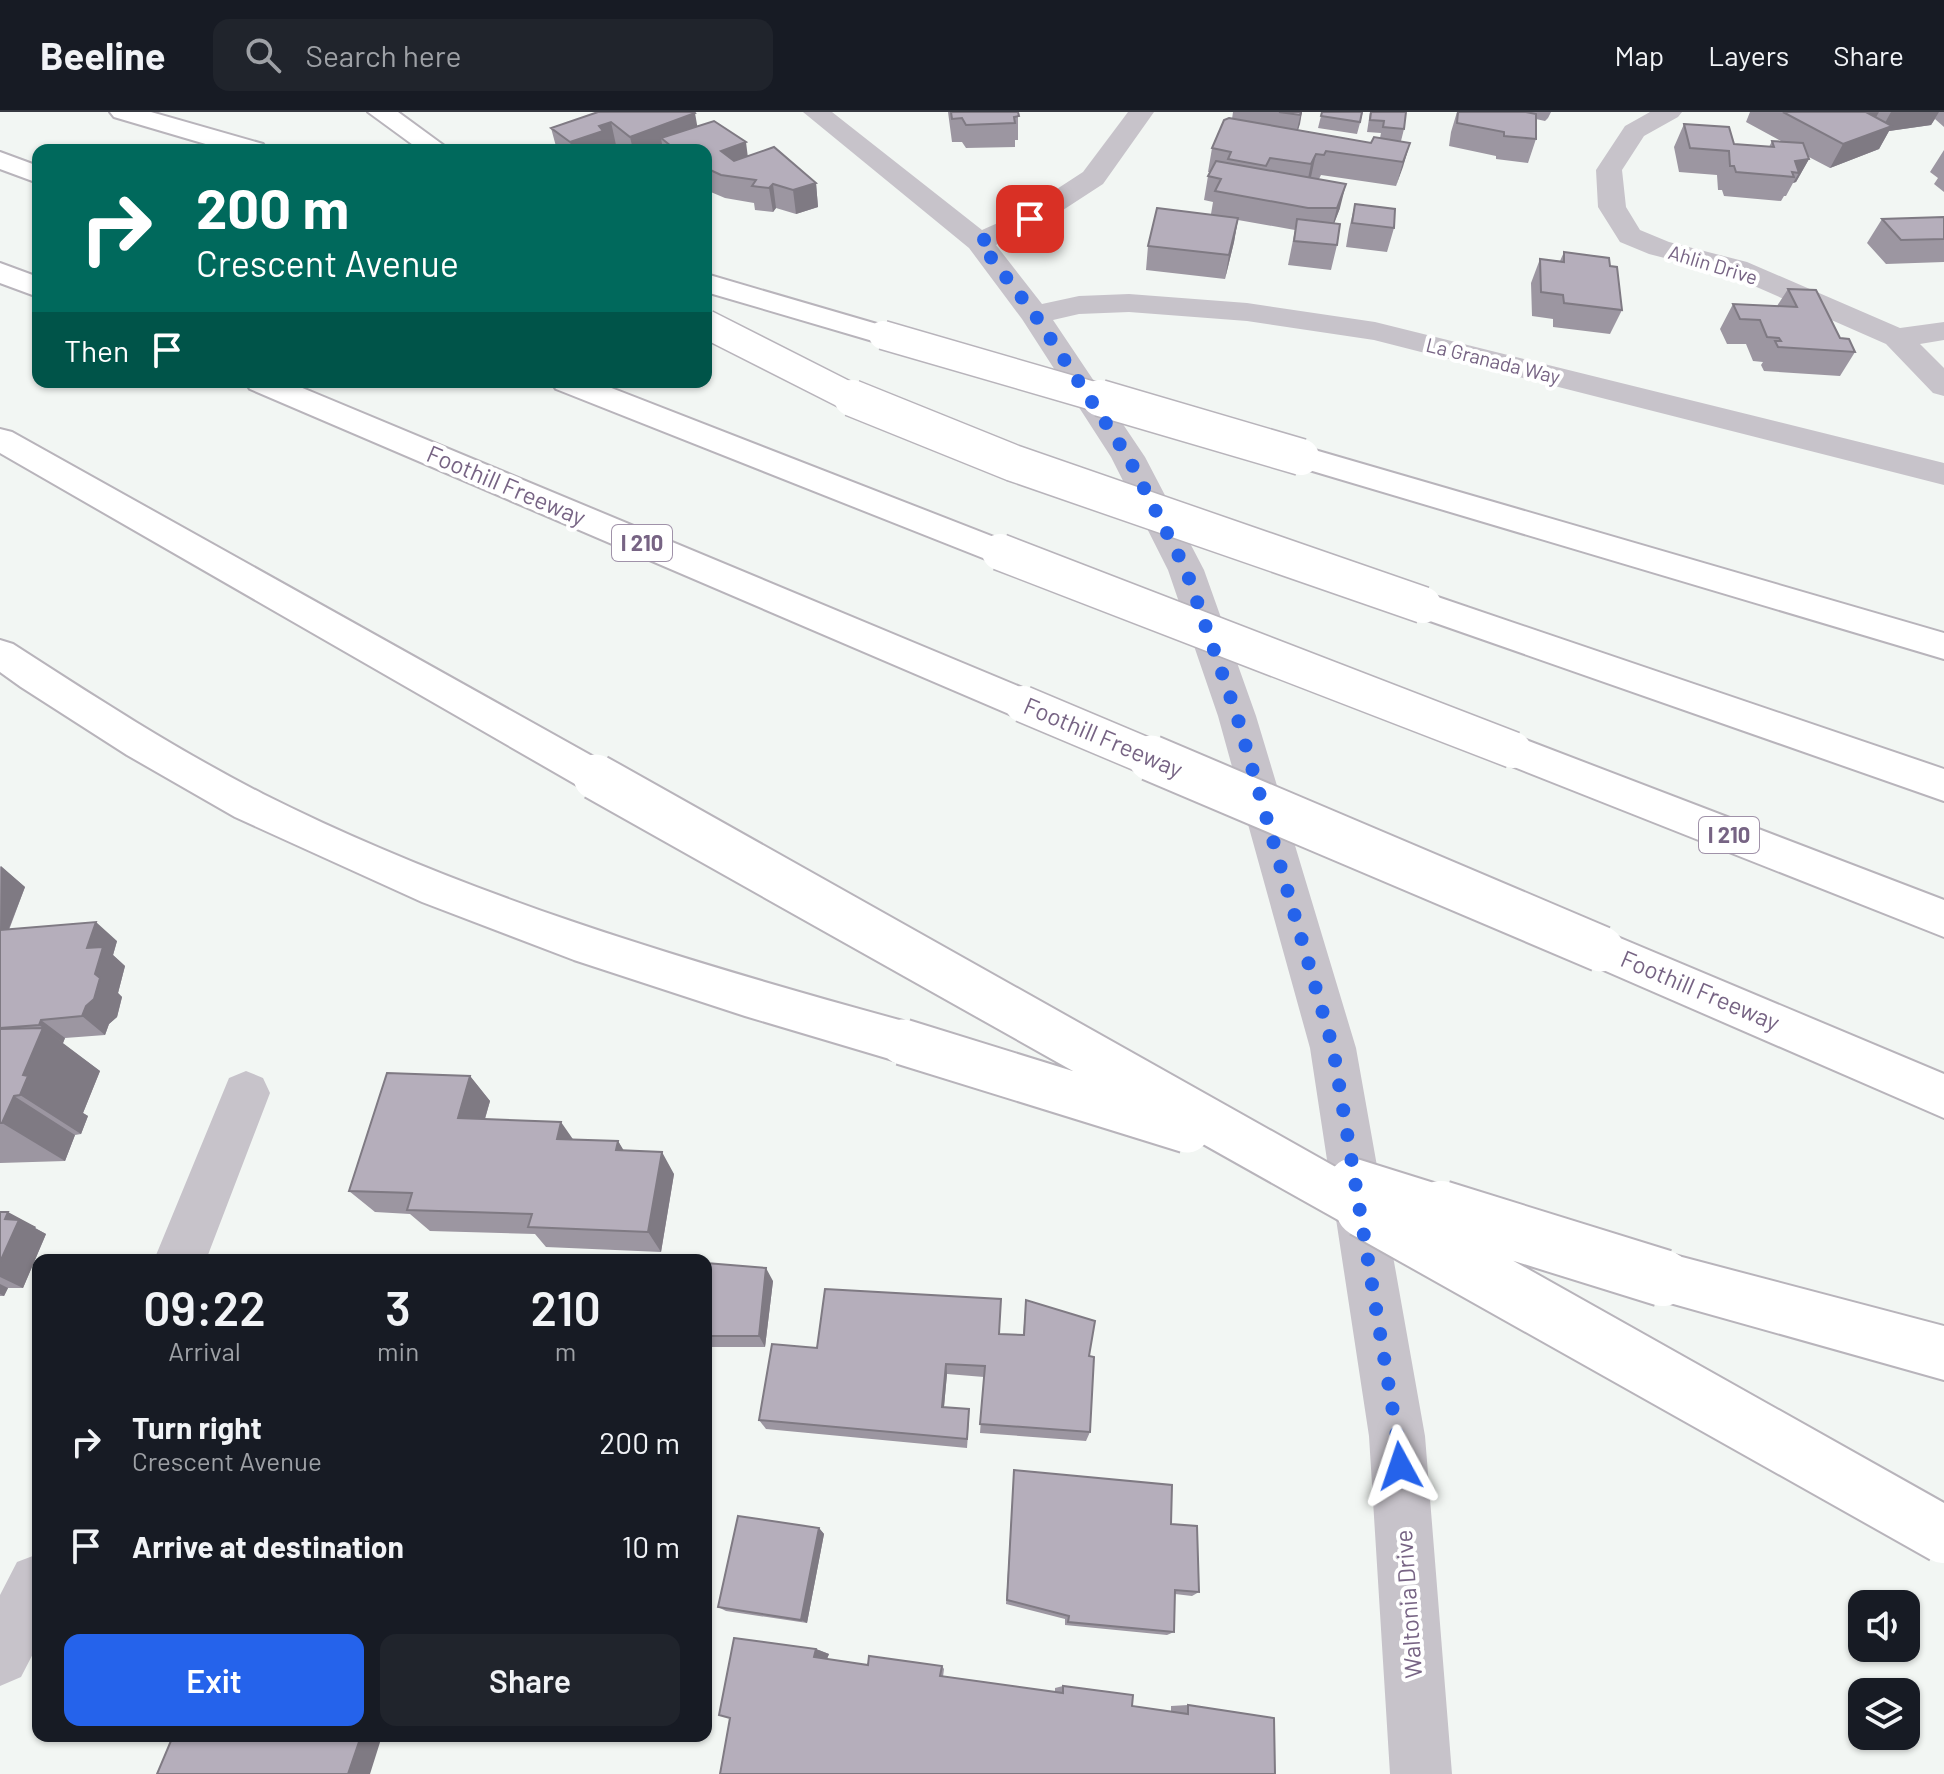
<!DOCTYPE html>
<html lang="en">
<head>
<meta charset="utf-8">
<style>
  :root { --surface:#171b24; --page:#20242c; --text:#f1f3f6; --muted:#9ea1a6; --line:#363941; --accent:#2563eb }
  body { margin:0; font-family:Barlow,sans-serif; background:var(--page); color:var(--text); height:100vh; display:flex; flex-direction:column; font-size:30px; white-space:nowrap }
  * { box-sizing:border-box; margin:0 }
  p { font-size:26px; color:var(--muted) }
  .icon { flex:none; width:44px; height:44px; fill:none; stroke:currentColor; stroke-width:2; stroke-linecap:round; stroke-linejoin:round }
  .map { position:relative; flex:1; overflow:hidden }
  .panel { position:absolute; left:32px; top:1142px; width:680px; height:488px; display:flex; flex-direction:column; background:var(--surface); border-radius:16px; box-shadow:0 2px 6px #0004 }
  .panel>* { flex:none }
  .guide { position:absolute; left:32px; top:32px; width:680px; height:244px; border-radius:16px; box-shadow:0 2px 6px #0004; background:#00695c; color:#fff; overflow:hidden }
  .tools { position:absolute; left:1848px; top:1478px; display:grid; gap:16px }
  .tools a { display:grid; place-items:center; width:72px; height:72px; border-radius:16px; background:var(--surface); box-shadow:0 2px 6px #0004; font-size:40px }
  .pin { position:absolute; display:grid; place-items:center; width:68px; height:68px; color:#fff; margin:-34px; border-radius:16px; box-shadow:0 4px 12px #0006 }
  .me { position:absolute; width:88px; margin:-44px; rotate:355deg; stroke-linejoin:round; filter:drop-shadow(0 0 6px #0008) }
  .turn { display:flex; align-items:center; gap:28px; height:168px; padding:0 32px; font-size:36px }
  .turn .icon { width:104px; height:104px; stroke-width:2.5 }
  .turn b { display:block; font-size:56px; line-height:68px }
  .then { display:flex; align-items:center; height:76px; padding:0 32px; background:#0003; gap:16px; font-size:30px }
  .eta { display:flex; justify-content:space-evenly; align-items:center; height:136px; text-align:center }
  .eta b { font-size:48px; font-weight:600; line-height:56px }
  .button { display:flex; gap:16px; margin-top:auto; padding:16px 32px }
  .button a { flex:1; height:92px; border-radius:16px; background:var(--accent); color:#fff; font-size:32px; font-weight:600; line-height:92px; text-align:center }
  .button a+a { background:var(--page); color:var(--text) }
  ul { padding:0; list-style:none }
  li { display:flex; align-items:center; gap:24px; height:104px; padding:0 32px }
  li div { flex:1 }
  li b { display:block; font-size:30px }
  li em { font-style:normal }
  header { display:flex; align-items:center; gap:48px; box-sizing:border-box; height:112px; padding:0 40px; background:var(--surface); border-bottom:2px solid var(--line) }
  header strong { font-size:38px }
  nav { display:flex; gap:44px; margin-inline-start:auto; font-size:28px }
  .search { width:560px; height:72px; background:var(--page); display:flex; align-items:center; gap:20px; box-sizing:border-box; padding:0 28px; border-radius:16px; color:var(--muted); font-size:30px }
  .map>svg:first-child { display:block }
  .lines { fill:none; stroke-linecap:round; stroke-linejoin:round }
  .highway-casing { stroke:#b8b4bb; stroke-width:4 }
  .street { fill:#c7c3ca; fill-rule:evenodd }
  .highway { fill:#fff; fill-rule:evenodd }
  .highway-bridge-far3-casing { stroke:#b8b4bb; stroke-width:31; stroke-linecap:butt }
  .highway-bridge-far2-casing { stroke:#b8b4bb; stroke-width:39; stroke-linecap:butt }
  .highway-bridge-far1-casing { stroke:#b8b4bb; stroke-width:49; stroke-linecap:butt }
  .highway-bridge-casing { stroke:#b8b4bb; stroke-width:60; stroke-linecap:butt }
  .highway-bridge-far3 { stroke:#fff; stroke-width:28 }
  .highway-bridge-far2 { stroke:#fff; stroke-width:36 }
  .highway-bridge-far1 { stroke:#fff; stroke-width:45 }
  .highway-bridge { stroke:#fff; stroke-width:56 }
  .wall { fill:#9c96a1 }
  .shaded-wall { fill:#7f7a83 }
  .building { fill:#b5aebb; stroke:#7f7a83; stroke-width:2 }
  .route { stroke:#2563eb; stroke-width:14; stroke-dasharray:0 25.2 }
  .labels { text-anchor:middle; stroke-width:8; stroke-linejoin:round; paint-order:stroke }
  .far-street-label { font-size:20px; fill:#776484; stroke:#fff }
  .shield { fill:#fff; stroke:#a092a9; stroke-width:2 }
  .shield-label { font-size:22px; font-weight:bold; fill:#776484 }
  .street-label { font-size:24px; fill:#776484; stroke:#fff }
</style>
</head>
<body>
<header>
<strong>Beeline</strong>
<div class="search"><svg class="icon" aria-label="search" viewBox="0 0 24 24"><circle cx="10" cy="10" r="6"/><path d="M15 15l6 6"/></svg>Search here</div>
<nav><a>Map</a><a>Layers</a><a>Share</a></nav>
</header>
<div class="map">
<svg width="1944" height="1662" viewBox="0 0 1944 1662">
  <rect width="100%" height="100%" fill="#f2f6f3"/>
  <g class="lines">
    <!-- highway casing -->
    <g class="highway-casing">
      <path id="highway" d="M110,0h41l112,32 4,6h-41l-112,-33z
        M368,0h30l52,38h-30z
        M0,40l38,14v17l-38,-14z
        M0,151l38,14v20l-38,-14z
        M706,162l188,55 4,6 -4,6 -11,3 -177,-52z
        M245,270h43l749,312 5,10 -5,10 -14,4 -14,-4 -759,-325z
        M551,270h45l416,162 6,8 -6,8 -12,4 -12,-4 -432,-171z
        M0,317l12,3 598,334 6,11 -6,11 -14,5 -14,-5 -582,-335z
        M1301,334l643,187v26l-655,-195 -5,-7 5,-7z
        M1423,480l521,177v32l-534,-187 -5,-9 5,-9z
        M0,528l13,4c82,53 164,106 250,150 203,102 422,167 640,227l16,6 7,15 -7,15 -16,6 -158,-47 -171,-56 -152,-58 -187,-85 -108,-62 -106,-68 -21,-15z
        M1513,623l431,165v37l-445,-176 -6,-11 6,-11z
        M1601,818l343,144v44l-359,-156 -6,-13 6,-13z
        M1663,1140l281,74v54l-299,-84 -8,-18 8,-18z"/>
    </g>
    <!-- street -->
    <path class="street" d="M803,0h29l150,118 38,-17 63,-41 45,-60h26l-51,72 -63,41 -44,20 46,59 37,-8 50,-2 118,9 128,19 569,141v22l-570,-145 -127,-19 -118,-9 -50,2 -26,6 92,137 59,113 52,146 100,332 69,388 27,338h-62l-21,-338 -59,-388 -92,-332 -50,-146 -57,-113 -89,-138 -53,-71z
      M1650,0h32l-4,5 -34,19 -22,34 4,37 14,23 29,12 78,20 153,66 44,-6v18l-24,4 24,24v28l-11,-3 -47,-49 -159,-70 -78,-20 -29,-12 -22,-35 -2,-37 29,-44z
      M246,959l17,7 7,15 -64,167h-52l75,-182z
      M38,1442v90l-17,33 -21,9v-91l17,-33z"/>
    <!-- highway -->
    <use href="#highway" class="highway"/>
    <!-- highway-bridge-far3 casing -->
    <g class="highway-bridge-far3-casing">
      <path id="highway-bridge-far3" d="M706,212l150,76
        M883,223l224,65"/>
    </g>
    <!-- highway-bridge-far2 casing -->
    <g class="highway-bridge-far2-casing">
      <path id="highway-bridge-far2" d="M852,286l161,65 410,142
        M1100,286l201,59
        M1000,440l513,198
        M1023,592l133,56"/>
    </g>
    <!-- highway-bridge-far1 casing -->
    <g class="highway-bridge-far1-casing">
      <path id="highway-bridge-far1" d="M1151,646l450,191
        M596,665l772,434
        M903,930l284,88
        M1352,1069l96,30"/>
    </g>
    <!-- highway-bridge casing -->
    <g class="highway-bridge-casing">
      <path id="highway-bridge" d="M1364,1097l580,326
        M1441,1097l222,69"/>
    </g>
    <!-- highway-bridge-far3 -->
    <use href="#highway-bridge-far3" class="highway-bridge-far3"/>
    <!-- highway-bridge-far2 -->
    <use href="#highway-bridge-far2" class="highway-bridge-far2"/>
    <!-- highway-bridge-far1 -->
    <use href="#highway-bridge-far1" class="highway-bridge-far1"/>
    <!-- highway-bridge -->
    <use href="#highway-bridge" class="highway-bridge"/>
  </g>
  <!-- wall -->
  <path class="wall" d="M598,0l99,14 51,30 68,27 2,24 -22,7 -20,-6 -3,4 -18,-2 -1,-7 -29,-5 -19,-8v-40h-84l-6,-5 -9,4 1,1h-51l-6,-22z
    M948,0h70v28h-3v7l-49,1 -4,-6h-10z
    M1233,0h69l-4,18 73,13 9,-5 1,-5 -14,-1 3,-20h36l-2,17 -3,12 -11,-1 20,3 -14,43 -75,-11 -2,4 21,29 -6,15 3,22 -6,25 -43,-5 7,-35 -57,-10 -4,22 -9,37 -79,-9 2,-24 63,-32 2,-12 -9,-2 4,-24 2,-4h-2l4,-24 20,-29z
    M1322,0h41l-6,22 -39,-6z
    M1457,0h94l-3,6 -3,3 -9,-2v20l-8,24 -32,-4v-3l-47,-10 2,-14z
    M1750,0h194v15l-9,-8 -4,6 -42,6 -10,18 -49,19 -23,-12 2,3 -13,23 -3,1 -7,13h-2l-3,5 -57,-5 -2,-6h-4l-1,-15 -38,-3 -5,-25 10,-23 50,20 35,3 3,-6h9l-35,-19z
    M1944,38v42l-10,-8 4,-6 -8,-6z
    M1355,92l39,24 -7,24 -41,-5 3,-18z
    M1944,105v45l-58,2 -19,-21 15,-24z
    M1564,140l46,14 12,44 -12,24 -57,-7v-8l-21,-3 -1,-33 9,-24 20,2z
    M1788,177l67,63 -15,24 -76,-5 -3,-6 2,-3 -10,-1 -7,-17h-19l-7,-15 13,-25 44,2z
    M0,754l25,21 -16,43 108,11 -4,14 12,11 -7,27 4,4 -5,20 -8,7 -4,11 -40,3 -2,5h-1l38,28 -17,42 5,3 -7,18 -6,1 -10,26 -65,2z
    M470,964l20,25 -5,18 89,21 44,1 5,9 51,24 -13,78 -115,-5 -11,-13 -105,-3 -20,-17 -35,-2 -26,-21z
    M0,1100l36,15 -1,1 11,6 -23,54h-15l-4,8h-4z
    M706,1151l67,18 -8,66h-59z
    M1026,1188l63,56 1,76 -4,9 -106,-8 4,-56 -37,-3 -3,33 25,12 -2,29 -201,-19 -7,-9 58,-72 182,-14 24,1z
    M1014,1358l157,54 28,68 -7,4 -17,-2 -1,38 -7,3 -102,-10v-6l-59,-15z
    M819,1416l5,6 -17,89 -81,-12 -8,-4z
    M816,1537l13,5 -2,5 41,6 74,1 2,3 -1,8 112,15v-4l8,-2 69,20 39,6v-6l17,-1 87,69h-555z"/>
  <!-- shaded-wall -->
  <path class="shaded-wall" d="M1301,0h1l-2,12 -5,15z
    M1865,0h14l-8,14z
    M1891,0h48l-8,13 -42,6 -10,18 -49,19 13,-24 38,-14z
    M695,1l4,23 -38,2 2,12h-30l-3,-13z
    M611,10l5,23 -9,4 1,1h-36l-2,-8 29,-16z
    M746,30l3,24 -24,9 -4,-24z
    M1410,31l-7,24 -7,19 7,-24z
    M1316,42l-5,23 -5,11 5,-24z
    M1809,47l-13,23 -3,1 6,-10 -4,-12z
    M816,71l2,24 -22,7 -3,-24z
    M773,72l3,24 -3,4 -4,-24z
    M1346,72l-6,24 -9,24 6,-24z
    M1238,106l-4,24 -9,37 4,-24z
    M1,754l24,21 -19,49 -6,-4z
    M96,810l21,19 -4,14 12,11 -7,27 4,4 -5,20 -8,7 -4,11 -23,-19 13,-42 -8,-26z
    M41,908l24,18 -2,5 -24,-18z
    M43,916l57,43 -17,42 5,3 -7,18 -61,-39 3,-20z
    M470,964l20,25 -12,41 -20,-24z
    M14,984l61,39 -10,26 -63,-38z
    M561,1010l16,23 -20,-6z
    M618,1029l14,23 -16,-14z
    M662,1040l12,22 -13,78 -13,-20z
    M8,1100l28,15 -1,1 11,6 -23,54 -23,-11v-15l5,-43z
    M766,1156l7,13 -8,66 -6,-11z
    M0,1172l8,4 -4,8 -4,-2z
    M946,1252l1,10 -4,43 -1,-10z
    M819,1416l5,6 -17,89 -6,-3z
    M816,1537l13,5 -3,7 -12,-4z
    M361,1624h21l-12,38h-22z"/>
  <!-- building -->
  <path class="building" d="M598,0h96l1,1 -65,24 -19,-15 -12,4 4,5 -33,11 -19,-14z
    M951,0h67l1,4 -5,1 1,6 -49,2 -4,-7 -10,1z
    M1279,0h22l-1,3z
    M1322,0h40l-2,10 -39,-6z
    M1371,0h35l-2,17 -21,-2 1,-6 -14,-1z
    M1458,0h68l10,2v25l-32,-3v-4l-47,-9z
    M1783,0h83l26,14 -49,18z
    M1229,6l142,25 3,-6 36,6 -7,19 -77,-11 -2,4 -8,-1 -5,10 -41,-6 -4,8 -38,-7 3,-7 -19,-4 12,-28z
    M714,9l32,21 -25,9 13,10 40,-14 42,36 -23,7 -20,-6 -4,4 -17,-2 4,-6 -35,-5 -15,-7v-18h-30l-15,-12z
    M1684,12l45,3 5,17 40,3 -2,-6 31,2 6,16 -14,2 4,12 -7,-1 2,5 -58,-5 -2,-6h-4l-1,-15 -39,-3z
    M1216,49l130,23 -9,24h-29l-93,-17 6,-12 -13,-3z
    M1355,92l40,5 -1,19 -42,-5z
    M1157,96l81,10 -9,37 -81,-9z
    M1944,105v22l-43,1 -19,-21z
    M1297,107l43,5 -3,21 -43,-4z
    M1564,140l45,6 1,8 7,1 5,43 -58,-7 -1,-8 -22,-3 -1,-33 24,3z
    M1788,177l28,1 24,48 9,1 6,13 -77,-5 -3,-6h6l-2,-3 -12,-1 -7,-17 -20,-1 -7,-15 64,3z
    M96,810l-9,26 16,-1 -8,27 5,4 -6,21 -8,7 -4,10 -41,4 -2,5 -39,3v-98z
    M43,916l-20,47 5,1 -8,19 -6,1 -12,27h-2v-94z
    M387,961l83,3 -12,42 103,4 -4,17 61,2 -2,9 46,2 -14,80 -120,-5 4,-13 -125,-4 5,-17 -63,-2z
    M0,1100h8l-3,7 14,1 -19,42z
    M706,1151l60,5 -7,68h-53z
    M825,1177l176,10 -2,35 25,1 2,-35 69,21 -6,35 5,1 -4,75 -110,-8 5,-58 -39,-2 -4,43 27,2 -2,30 -208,-19 13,-76 45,4z
    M1014,1358l158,15 -1,39 26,2 2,66 -24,-2 -1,42 -106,-10 1,-6 -62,-16z
    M738,1404l81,12 -18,92 -83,-13z
    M734,1526l82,11 -2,8 54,8 1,-9 73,10 -2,10 123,17v-7l70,9 -1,11 56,8v-9l86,13 1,56h-555l10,-56 -11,-3z
    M173,1624h188l-13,38h-191z"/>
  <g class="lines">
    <!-- route -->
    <path class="route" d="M1030,107l-51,23 56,73 93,142 58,113 51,146 96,332 64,388 3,30"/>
  </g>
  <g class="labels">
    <!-- far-street labels -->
    <g class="far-street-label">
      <text transform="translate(1713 153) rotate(17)" y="7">Ahlin Drive</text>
      <text transform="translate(1493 249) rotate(14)" y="7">La Granada Way</text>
    </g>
    <!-- shield labels -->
    <g class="shield">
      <rect x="612" y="413" width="60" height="36" rx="6"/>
      <rect x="1699" y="705" width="60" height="36" rx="6"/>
    </g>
    <g class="shield-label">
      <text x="642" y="439">I 210</text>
      <text x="1729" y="731">I 210</text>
    </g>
    <!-- street labels -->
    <g class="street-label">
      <text transform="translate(506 374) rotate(23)" y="8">Foothill Freeway</text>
      <text transform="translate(1103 626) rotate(23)" y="8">Foothill Freeway</text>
      <text transform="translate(1700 879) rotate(23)" y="8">Foothill Freeway</text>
      <text transform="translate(1409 1492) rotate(-94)" y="8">Waltonia Drive</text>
    </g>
  </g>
</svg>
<div class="tools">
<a><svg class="icon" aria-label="sound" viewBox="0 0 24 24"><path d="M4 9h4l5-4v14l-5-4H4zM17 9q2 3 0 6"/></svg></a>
<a><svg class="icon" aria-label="layers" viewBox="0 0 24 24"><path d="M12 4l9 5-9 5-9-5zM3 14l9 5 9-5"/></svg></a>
</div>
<div class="pin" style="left:1030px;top:107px;background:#d93025"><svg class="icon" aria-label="arrive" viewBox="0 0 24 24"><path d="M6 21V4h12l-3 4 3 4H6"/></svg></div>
<svg class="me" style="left:1400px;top:1354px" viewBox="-20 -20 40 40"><path d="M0-17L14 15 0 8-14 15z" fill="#2563eb" stroke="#fff" stroke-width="4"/></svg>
<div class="guide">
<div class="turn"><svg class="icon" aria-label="right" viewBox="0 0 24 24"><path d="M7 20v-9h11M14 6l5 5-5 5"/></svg><div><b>200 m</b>Crescent Avenue</div></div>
<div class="then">Then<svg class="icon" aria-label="arrive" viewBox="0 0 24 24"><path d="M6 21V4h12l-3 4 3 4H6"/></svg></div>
</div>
<section class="panel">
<div class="eta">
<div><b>09:22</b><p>Arrival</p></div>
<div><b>3</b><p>min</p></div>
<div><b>210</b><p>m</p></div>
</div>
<ul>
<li><svg class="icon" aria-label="right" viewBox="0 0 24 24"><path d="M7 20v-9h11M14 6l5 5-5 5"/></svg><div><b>Turn right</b><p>Crescent Avenue</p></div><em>200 m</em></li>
<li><svg class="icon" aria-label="arrive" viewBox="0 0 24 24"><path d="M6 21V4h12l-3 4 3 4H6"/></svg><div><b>Arrive at destination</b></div><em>10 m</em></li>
</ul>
<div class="button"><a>Exit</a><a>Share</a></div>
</section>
</div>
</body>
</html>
